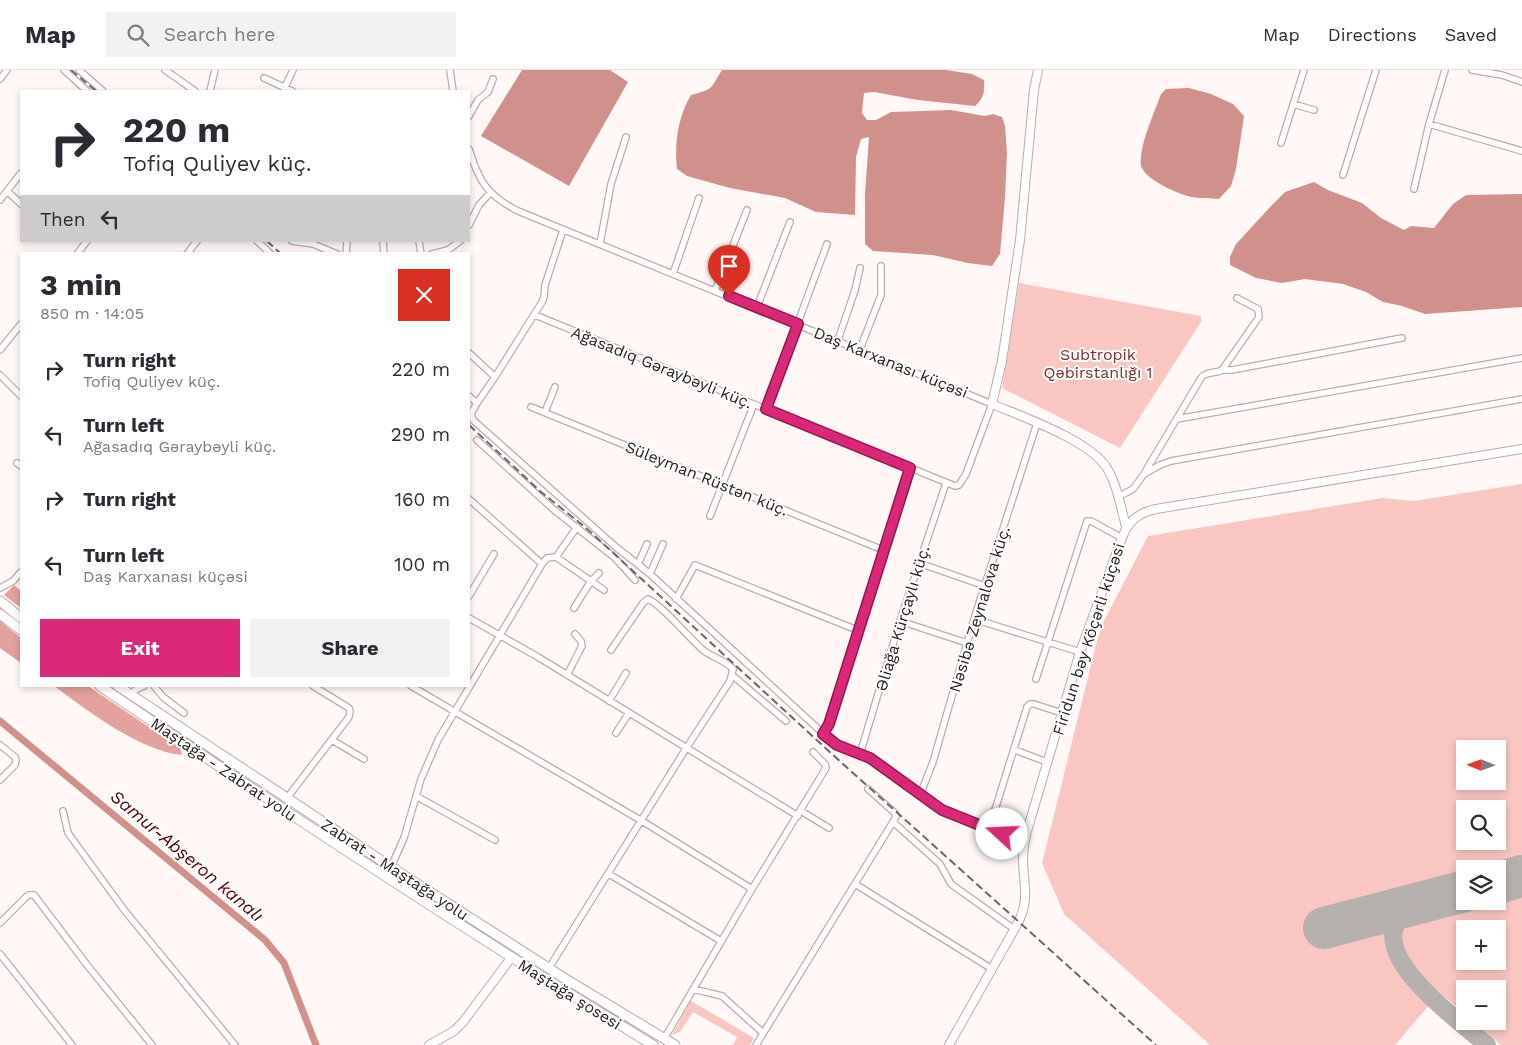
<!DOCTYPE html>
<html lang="en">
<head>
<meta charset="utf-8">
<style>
  :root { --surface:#fff; --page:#f2f2f3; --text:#2b2b33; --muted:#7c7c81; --line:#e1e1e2; --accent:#db2777 }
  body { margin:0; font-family:"Work Sans",sans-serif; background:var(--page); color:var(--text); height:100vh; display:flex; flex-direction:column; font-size:19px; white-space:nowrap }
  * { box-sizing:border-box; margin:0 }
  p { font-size:16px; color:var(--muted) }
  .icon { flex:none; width:28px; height:28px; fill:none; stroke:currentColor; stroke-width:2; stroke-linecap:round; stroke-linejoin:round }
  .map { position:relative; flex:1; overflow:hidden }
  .details { position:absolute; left:20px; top:182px; width:450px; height:435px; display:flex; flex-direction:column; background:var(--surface); border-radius:0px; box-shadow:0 2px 8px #0003 }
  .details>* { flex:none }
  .banner { position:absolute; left:20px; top:20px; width:450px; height:152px; border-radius:0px; box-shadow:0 2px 8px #0003; background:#fff; color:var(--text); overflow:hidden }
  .needle { width:32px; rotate:271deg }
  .buttons { position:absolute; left:1456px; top:670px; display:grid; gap:10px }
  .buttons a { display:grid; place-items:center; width:50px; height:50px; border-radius:0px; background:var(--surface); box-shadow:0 2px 8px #0003; font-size:25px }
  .pin { position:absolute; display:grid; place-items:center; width:42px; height:42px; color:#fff; margin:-51px -21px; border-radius:50% 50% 50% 0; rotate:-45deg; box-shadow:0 0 5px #0007 }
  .pin .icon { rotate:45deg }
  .me { position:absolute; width:55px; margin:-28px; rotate:290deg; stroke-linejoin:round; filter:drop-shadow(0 0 4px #0008) }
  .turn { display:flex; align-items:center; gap:18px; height:105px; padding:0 20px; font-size:22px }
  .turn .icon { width:65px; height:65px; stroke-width:2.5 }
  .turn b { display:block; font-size:35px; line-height:42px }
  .then { display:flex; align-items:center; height:48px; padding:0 20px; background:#0003; gap:10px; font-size:19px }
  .round { display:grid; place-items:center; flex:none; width:52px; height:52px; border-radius:0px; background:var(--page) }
  .headline { display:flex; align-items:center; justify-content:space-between; height:85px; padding:0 20px }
  h1 { font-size:30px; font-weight:700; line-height:38px }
  .button { display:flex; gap:10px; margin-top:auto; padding:10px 20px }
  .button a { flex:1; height:58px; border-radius:0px; background:var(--accent); color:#fff; font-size:20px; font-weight:700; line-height:58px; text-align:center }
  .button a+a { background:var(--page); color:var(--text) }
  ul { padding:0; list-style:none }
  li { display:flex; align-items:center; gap:15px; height:65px; padding:0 20px }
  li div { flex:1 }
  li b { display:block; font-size:19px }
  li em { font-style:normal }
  header { display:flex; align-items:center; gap:30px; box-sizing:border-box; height:70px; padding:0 25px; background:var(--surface); border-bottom:1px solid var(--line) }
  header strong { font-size:24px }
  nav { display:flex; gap:28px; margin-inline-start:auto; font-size:18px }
  .search { width:350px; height:45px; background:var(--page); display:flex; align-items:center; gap:12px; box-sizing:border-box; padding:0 18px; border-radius:0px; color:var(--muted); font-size:19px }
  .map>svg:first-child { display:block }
  .green { fill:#f9c6c2; fill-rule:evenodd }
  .forest { fill:#e3a29e }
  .water { fill:#d0918d }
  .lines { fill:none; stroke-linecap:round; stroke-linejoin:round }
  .canal { stroke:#d0918d; stroke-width:7 }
  .taxiway { stroke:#b6b0ae; stroke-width:18 }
  .runway { stroke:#b6b0ae; stroke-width:42 }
  .minor-casing { stroke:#bcacab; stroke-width:8 }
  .tertiary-casing { stroke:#bcacab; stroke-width:10 }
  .primary-casing { stroke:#bcacab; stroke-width:11 }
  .minor { stroke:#fff; stroke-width:5.5 }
  .tertiary { stroke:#fff; stroke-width:8 }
  .primary { stroke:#fff; stroke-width:9 }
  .rail { stroke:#6d6766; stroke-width:2; stroke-dasharray:8 4; stroke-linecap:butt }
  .route-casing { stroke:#8e194d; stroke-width:12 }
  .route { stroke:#db2777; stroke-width:9 }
  .labels { text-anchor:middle; stroke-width:4; stroke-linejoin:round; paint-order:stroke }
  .park-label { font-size:16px; fill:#7b2e2e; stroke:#fff }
  .street-label { font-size:16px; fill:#272121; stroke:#fff }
  .water-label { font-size:18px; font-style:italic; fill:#52040c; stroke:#fff }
</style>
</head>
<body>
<header>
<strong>Map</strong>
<div class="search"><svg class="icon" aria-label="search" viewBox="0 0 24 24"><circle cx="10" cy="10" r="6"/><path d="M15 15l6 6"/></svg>Search here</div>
<nav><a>Map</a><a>Directions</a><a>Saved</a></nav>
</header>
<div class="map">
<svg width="1522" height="975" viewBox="0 0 1522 975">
  <rect width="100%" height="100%" fill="#fff8f7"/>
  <!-- green -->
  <path class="green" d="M1019,213l182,33v6l-81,126 -118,-60z
    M1522,414v377l-30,8h-27v7l-146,38 8,28 56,-15c9,35 20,54 48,76l-36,42h-185l-146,-131 -22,-51 56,-226 6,-16 44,-85 235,-38 31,3zM1465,679h33v32h-33zM1465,739h33v32h-33z
    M1522,821v154h-21l-28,-24h25v-32h-33v25l-26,-22 -2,1c-15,-15 -57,-58 -22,-74l69,-18h14v-3zM1465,859h33v32h-33z
    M691,931l63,37 -4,7h-17l4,-8 -44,-25 -13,20 -8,3z"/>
  <!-- forest -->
  <path class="forest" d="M14,515l7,6v17l-17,-13z
    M0,551l21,17v25l-21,-15z
    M54,616h34l92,62 2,7c-42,-4 -94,-44 -128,-69z"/>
  <!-- water -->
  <path class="water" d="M522,0h88l18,12 -59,104 -88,-50z
    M722,0h224l26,4 12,6c1,11 0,18 -9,26l-57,-6 -44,-8 -10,1 -2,20 5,7h9l15,-8 60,-2 34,6 8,-2 9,3 3,9 2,27 -2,45 -5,56 -8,12 -24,-3 -35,-8 -60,-4 -8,-7v-50l4,-57 -8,2 -5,18 -1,58 -39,-3 -31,-14 -55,-10 -43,-12 -10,-7c-3,-24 1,-53 14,-74 23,-6 19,-6 31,-25z
    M1189,18l22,6 22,10 11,12 -8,53 -5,17 -12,13c-9,-1 -18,0 -27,-2 -12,-2 -49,-18 -51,-32 -2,-20 13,-51 20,-71l5,-5z
    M1314,112l14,8 34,13 19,15 23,12 7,-4 23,2 19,-24 13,-9 56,-1v113l-97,7 -23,-8 -19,-4 -17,-10 -23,-8 -38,-5 -23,4 -26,-5 -26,-13v-8l6,-13 37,-40 12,-12z"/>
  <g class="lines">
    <!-- canal -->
    <path class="canal" d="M0,651l265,219 19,23 32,82"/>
    <!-- taxiway -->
    <path class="taxiway" d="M1430,830c-12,5 -25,9 -32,21 -26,39 64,102 89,124"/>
    <!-- runway -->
    <path class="runway" d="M1498,813l24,-7
      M1324,858l141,-37"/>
    <!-- minor casing -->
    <g class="minor-casing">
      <path id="minor" d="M64,0l23,21
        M79,0l24,21
        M165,0l30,21
        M450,0l3,21
        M1472,0l30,5 20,7
        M264,8l28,13
        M0,9l7,-9
        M284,19l9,-19
        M210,21l5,-21
        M1293,34l21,6
        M469,46l9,-16 10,-8 5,-13
        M1429,54l93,27
        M1281,73l23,-73
        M469,79c10,33 18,46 49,62l474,193 -26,70 -7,11 -4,1 -420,-171
        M1343,105l33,-105
        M1414,119l15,-65 16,-54
        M7,121l14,13
        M0,130l21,-27
        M469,155l10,-20 11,-12
        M257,171l14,13
        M292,171l21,3 24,10
        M383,171l1,13
        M419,171l2,13
        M600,174l11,-60 15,-47
        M77,184l10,-13
        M187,184l10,-13
        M346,184l1,-13
        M432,184l16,-4 12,-9
        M673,204l26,-76
        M715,221l32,-81
        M757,237l33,-85
        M838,270l17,-50 5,-22
        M860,279l21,-54v-29
        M0,280l21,-26
        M469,283l26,24
        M1222,300h10l170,-32
        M0,305l21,21
        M469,326l8,7 -6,11 2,6 143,127 34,27 177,163 17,11 26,11 73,51 82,32
        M477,333l18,-26 47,-75 2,-5 1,-12 18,-55
        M531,337l352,143
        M766,339l61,-165
        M545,342l10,-25
        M1177,349l345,-61
        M477,370l76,69 61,48 21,23
        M17,393l4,3
        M1145,402l56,-94c5,-7 14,-4 21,-8l37,-53 -1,-8 -21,-11
        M1118,427l15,-8 11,-15 16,-9 11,-4 351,-62
        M469,429l73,65
        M710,446l44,-112
        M556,487l48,33
        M919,493l66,23
        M638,494l9,-20
        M650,504l13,-30
        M0,518l13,-7 8,-9
        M469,526l25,-42
        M676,529l19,-34 162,65
        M574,538l17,-27 8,-8
        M469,548l69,39 260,159
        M974,549l106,33
        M900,551l67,22
        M567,605l15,-29 -1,-5 -6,-7
        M732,605l54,46
        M1036,609l51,-158h4l31,17
        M154,616l9,11 21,16
        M411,616l231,135 110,68
        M131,625l4,-5 9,-4
        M609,631l17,-28
        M616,663l13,-20
        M823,664l6,-10 81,-256
        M332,670l32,19
        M0,675l15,12 1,3 -1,5 -15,15
        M1015,680l32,12
        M860,684l40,-133 46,-138
        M920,725l13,-33 41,-143 63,-196
        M416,726l79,44
        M287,728l62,-81 1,-5 -1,-4 -36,-22
        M63,741l5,22 57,78 110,134
        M801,741l28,17
        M893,752l47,42 11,20 63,45
        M989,759l38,-122 3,-3h4l28,9
        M391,797l13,-29 17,-59 17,-39 104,-176 5,-6 9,-1 21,-30
        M609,804l112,67
        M855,814l137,85
        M0,853l26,-26 3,-2h5l53,70 65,80
        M0,884l72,91
        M549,898l138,-221 43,-66 3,-12c-7,-8 -21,-12 -30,-19 -13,-11 -42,-46 -55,-51l-5,4 -32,47
        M693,919l29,7 41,37
        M664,969l88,-150 74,-121 -1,-4 -12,-12
        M756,975l140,-228 -1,-4 -27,-24"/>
    </g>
    <!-- tertiary casing -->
    <g class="tertiary-casing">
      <path id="tertiary" d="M1038,0l-4,20 -14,150 -18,121 -10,43c31,13 97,36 115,64 10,17 14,39 19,59
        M429,975l25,-14 9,-9 48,-64
        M949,975l70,-124c11,-23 4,-38 4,-63 0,-9 2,-18 4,-27l53,-179 42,-114c6,-17 16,-25 34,-29l366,-60"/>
    </g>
    <!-- primary casing -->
    <g class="primary-casing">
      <path id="primary" d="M0,531l21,17
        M0,544l21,16
        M100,616c182,124 366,245 553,359
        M118,616l273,181 173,111 111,67"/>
    </g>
    <!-- minor -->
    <use href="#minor" class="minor"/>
    <!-- tertiary -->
    <use href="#tertiary" class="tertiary"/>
    <!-- primary -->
    <use href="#primary" class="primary"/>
    <!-- rail -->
    <path class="rail" d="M71,0l25,21
      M267,171l14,13
      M469,355l72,67 44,35 248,228 323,290"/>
  </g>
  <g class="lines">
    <!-- route casing -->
    <g class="route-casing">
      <path id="route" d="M729,226l69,28 -32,85 144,59 -81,256 -6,10 14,11 33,13 72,52 60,24"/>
    </g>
    <!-- route -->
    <use href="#route" class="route"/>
  </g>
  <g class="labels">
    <!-- park labels -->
    <g class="park-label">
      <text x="1098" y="290">Subtropik<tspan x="1098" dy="18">Qəbirstanlığı 1</tspan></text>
    </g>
    <!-- street labels -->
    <g class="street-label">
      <text transform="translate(891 292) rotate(22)" y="6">Daş Karxanası küçəsi</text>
      <text transform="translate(662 297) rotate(22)" y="6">Ağasadıq Gəraybəyli küç.</text>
      <text transform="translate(707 408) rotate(22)" y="6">Süleyman Rüstən küç.</text>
      <text transform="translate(979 539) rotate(-73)" y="6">Nəsibə Zeynalova küç.</text>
      <text transform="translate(902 548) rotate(-73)" y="6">Əliağa Kürçaylı küç.</text>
      <text transform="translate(1088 569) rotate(-72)" y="6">Firidun bəy Köçərli küçəsi</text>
      <text transform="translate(224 699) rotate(34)" y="6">Maştağa - Zabrat yolu</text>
      <text transform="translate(395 799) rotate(33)" y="6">Zabrat - Maştağa yolu</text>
      <text transform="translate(570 924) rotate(32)" y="6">Maştağa şosesi</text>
    </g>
    <!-- water labels -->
    <g class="water-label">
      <text transform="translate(187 786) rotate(40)" y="6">Samur-Abşeron kanalı</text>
    </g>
  </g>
</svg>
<div class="buttons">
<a><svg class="needle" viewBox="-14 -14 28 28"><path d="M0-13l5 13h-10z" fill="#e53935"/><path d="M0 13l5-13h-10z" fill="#7c7c81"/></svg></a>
<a><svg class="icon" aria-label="search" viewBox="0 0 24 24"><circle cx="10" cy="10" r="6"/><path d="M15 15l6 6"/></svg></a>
<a><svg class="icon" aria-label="layers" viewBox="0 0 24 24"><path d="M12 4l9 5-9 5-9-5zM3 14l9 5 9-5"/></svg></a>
<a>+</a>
<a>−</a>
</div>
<div class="pin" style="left:729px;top:226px;background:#d93025"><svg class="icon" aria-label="arrive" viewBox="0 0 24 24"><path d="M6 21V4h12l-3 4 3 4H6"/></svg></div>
<svg class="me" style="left:1002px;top:764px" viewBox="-20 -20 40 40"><circle r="19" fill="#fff"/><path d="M0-13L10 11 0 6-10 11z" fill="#db2777"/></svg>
<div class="banner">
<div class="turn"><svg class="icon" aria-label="right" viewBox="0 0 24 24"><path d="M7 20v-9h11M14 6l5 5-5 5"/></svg><div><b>220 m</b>Tofiq Quliyev küç.</div></div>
<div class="then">Then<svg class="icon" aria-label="left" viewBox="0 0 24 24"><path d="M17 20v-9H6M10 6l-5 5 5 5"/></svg></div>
</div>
<section class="details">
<div class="headline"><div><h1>3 min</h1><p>850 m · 14:05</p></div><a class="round" style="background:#d93025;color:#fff"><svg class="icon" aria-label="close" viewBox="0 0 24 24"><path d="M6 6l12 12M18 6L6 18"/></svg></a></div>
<ul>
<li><svg class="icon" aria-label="right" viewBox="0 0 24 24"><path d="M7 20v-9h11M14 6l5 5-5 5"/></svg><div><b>Turn right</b><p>Tofiq Quliyev küç.</p></div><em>220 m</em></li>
<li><svg class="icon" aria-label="left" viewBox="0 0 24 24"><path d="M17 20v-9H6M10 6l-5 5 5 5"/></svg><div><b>Turn left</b><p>Ağasadıq Gəraybəyli küç.</p></div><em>290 m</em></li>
<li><svg class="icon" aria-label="right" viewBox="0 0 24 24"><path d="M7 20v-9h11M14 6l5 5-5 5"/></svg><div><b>Turn right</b></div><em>160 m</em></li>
<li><svg class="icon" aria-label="left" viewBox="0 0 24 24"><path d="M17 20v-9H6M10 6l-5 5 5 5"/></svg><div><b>Turn left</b><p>Daş Karxanası küçəsi</p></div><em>100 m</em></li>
</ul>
<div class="button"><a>Exit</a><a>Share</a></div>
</section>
</div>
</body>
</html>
